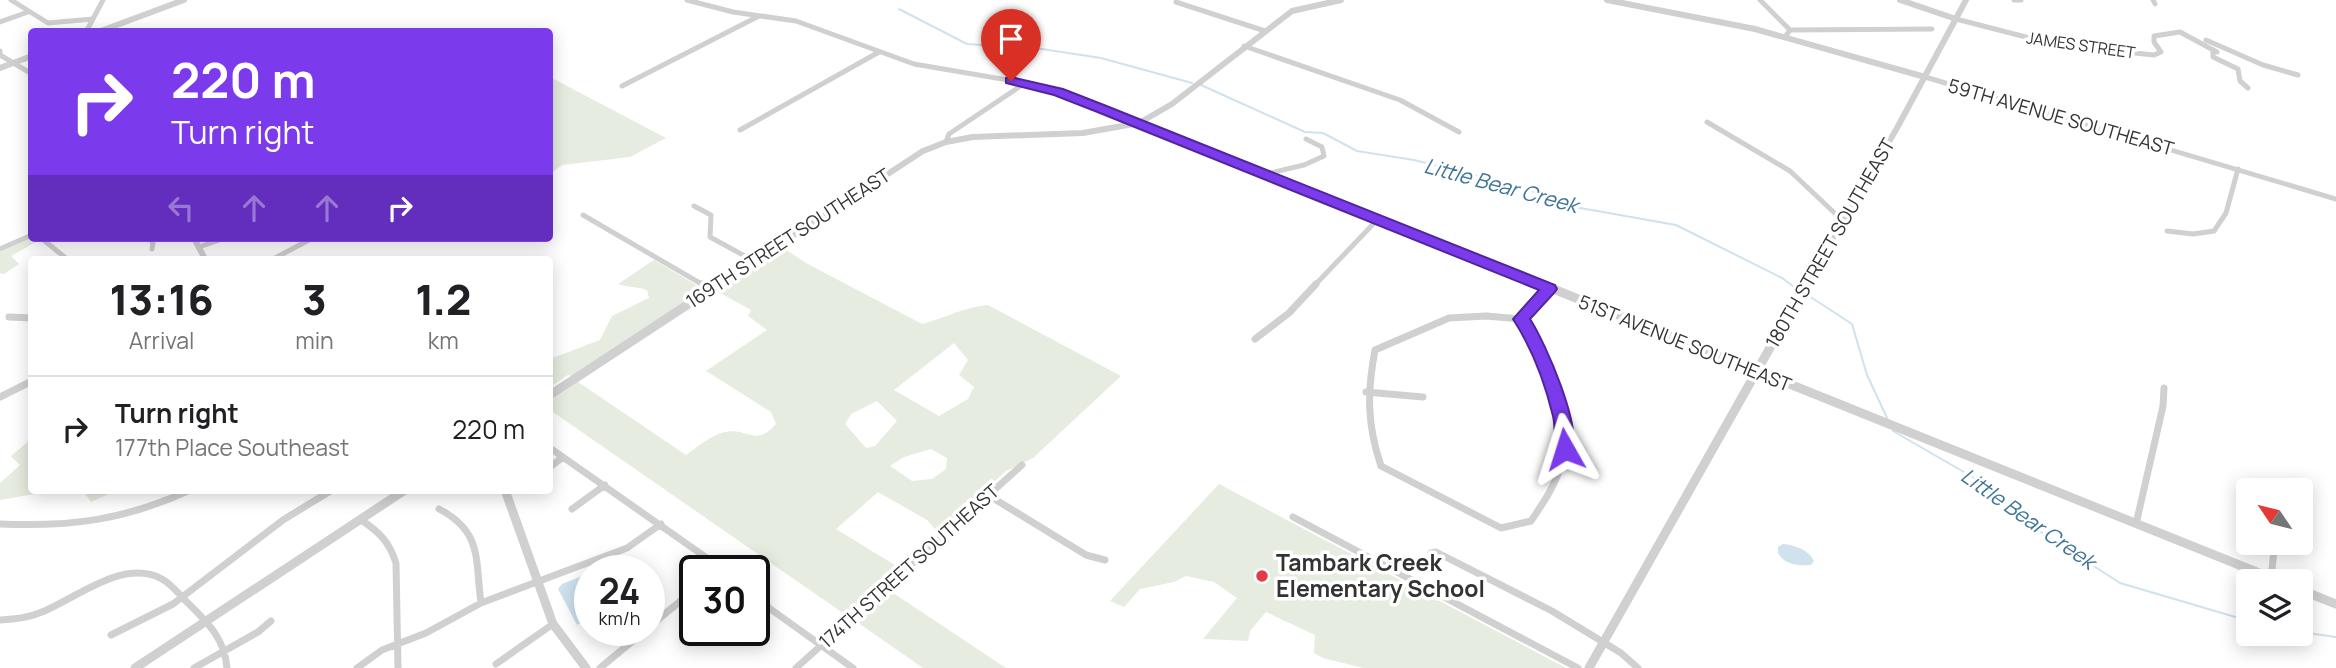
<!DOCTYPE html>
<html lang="en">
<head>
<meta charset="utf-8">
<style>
  :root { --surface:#fff; --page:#f2f2f2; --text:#202124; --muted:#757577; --line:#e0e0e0 }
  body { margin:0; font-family:Manrope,sans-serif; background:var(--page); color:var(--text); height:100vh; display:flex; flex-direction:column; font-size:26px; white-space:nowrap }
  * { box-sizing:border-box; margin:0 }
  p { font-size:23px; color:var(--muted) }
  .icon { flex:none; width:38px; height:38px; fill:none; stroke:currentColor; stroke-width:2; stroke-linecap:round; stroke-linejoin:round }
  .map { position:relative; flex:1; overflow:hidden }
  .sheet { position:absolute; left:28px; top:256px; width:525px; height:238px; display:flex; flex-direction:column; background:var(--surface); border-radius:7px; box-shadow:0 4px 18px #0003 }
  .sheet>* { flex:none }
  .hud { position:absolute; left:28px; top:28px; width:525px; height:214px; border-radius:7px; box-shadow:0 4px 18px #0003; background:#7c3aed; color:#fff; overflow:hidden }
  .needle { width:46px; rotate:305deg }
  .tools { position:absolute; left:2236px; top:478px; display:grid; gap:14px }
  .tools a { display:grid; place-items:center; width:77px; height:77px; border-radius:7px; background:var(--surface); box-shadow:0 4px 18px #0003; font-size:35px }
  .speed { position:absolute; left:574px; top:555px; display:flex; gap:14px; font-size:35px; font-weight:700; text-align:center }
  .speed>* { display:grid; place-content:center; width:91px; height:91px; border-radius:50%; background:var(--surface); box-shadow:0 4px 18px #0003; line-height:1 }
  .speed small { font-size:18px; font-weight:400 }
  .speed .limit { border:4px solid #111; border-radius:10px; background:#fff; color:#111 }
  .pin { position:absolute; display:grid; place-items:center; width:60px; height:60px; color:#fff; margin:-72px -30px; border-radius:50% 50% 50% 0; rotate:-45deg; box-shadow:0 0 7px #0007 }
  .pin .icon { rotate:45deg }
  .me { position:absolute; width:77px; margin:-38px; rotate:354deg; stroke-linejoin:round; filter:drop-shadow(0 0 5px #0008) }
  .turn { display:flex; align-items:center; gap:24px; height:147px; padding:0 28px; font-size:32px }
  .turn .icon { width:91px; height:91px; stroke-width:2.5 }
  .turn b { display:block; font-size:49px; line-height:60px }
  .lanes { display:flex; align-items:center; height:66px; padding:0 28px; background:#0003; justify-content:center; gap:35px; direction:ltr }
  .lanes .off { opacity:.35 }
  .eta { display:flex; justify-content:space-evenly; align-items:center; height:119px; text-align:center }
  .eta b { font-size:42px; font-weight:800; line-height:49px }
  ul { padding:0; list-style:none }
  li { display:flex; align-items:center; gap:21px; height:105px; padding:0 28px; border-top:2px solid var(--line) }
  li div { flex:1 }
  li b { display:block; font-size:26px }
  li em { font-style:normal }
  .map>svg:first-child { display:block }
  .green { fill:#e6ecdf; fill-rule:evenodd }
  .water { fill:#cfe2ee }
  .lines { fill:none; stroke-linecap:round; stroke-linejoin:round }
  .stream { stroke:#cfe2ee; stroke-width:2 }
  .minor-far1 { stroke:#d0d0d0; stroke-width:5 }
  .minor { stroke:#d0d0d0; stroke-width:7 }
  .tertiary-far1 { stroke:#d0d0d0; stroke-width:6 }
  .tertiary { stroke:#d0d0d0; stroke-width:9 }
  .route { fill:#7c3aed; stroke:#51269a; stroke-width:2 }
  .poi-dot { fill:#e63946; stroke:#fff; stroke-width:2.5 }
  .labels { text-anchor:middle; stroke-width:7; stroke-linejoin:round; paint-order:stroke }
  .far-street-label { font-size:16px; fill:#333; stroke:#fff }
  .street-label { font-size:19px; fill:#333; stroke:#fff }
  .water-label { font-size:21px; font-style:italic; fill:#3f7597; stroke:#fff }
  .near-poi-label { font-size:23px; font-weight:bold; fill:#333; stroke:#fff; text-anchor:start }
</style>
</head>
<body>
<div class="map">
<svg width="2336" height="668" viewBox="0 0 2336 668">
  <rect width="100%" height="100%" fill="#fff"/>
  <!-- green -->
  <path class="green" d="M550,77l116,61 -36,19 -68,8 -12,9z
    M29,239l7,3 -25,14 8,8 -15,10 -4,-1v-21z
    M782,247l24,16 116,61c23,-6 42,-17 66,-19l133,71 -88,82 -27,13 -68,61 -11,-12 -49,-28 -42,37 62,38 -45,41 -10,5 -293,-203v-9l28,-19 108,73c11,-8 25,-20 39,-23 24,-5 29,16 51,-8l-5,-12 -65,-41 61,-41 -19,-14 3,-6 -36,-20zM954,343l14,17 -9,15 15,12 -6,12 -29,17 -45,-26zM877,401l20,20 -22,25 -9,2 -21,-24 6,-10zM931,449l16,9 -1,11 -14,10 -20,2 -22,-15 14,-9z
    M654,260l49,29 -130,87 -5,-1 -18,12v-28l50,-19 12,-24 37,-18 -2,-8c-10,-4 -19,-2 -29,-6z
    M31,439l1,51h86l-27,12 -8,-11 -48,3 -35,6v-17l20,-18 -9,-9z
    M1219,484l347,184h-203l-40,-10 -9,-5 1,-18 -49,-23 -16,19 -2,10 -45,-2 34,-41 -23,-16 -28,-6 -12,6 -34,7 -16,18 -14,-6z
    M890,591l116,77h-83l-66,-46z"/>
  <!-- water -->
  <path class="water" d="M1783,544c12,1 26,6 31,17l-3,4c-12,1 -27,0 -33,-12v-6z
    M585,575l-4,15 9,10v17l-13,8 -19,-36 4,-5z"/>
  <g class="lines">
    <!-- stream -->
    <path class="stream" d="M899,9l68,35 75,5 59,9 91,25
      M1201,85l104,47 18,1 34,18 57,9 108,27 47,19 107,19 106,53 15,11
      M1809,296l43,28 15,51 21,45
      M1893,431l83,48 54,46 90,58 129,38
      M2301,632l35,5"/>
    <!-- minor-far1 -->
    <path class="minor-far1" d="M11,0l37,23 45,-4
      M687,0l46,12 63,9 118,43 111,19 33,9 81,31
      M1760,0l30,30
      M2014,0h7
      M2153,0l2,4
      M1176,2l89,29
      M1956,19l101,26 97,10 7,-3 -7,-10v-6l26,-4 37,20
      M0,22l28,-10
      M86,32l17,-32
      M1785,37l5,-7 142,-1
      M2206,40l57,25 35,10
      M1244,46l156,54 59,32
      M2213,50v7l25,12 2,12 8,7
      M0,51v4l32,19
      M1925,77l411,122
      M622,86l137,-70
      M1707,122l83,49 52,49
      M740,130l139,-78
      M946,142l3,-8 76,-51
      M1266,174l38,-9 20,-9 -2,-9 -16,-8
      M694,206l17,9 -1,22 44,24
      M583,215l122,71
      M2167,231l26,3 21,-3 12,-18 12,-44
      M41,238l26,21
      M149,238l4,5 -1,6
      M199,247l26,-9
      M0,249l32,-14
      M273,259l40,-21
      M1314,286l64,-67"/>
    <!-- minor -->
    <path class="minor" d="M702,284l8,5
      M1486,316l35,3c22,35 52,96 42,139 -5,23 -19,44 -32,63l-30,7 -120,-62c-14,-41 -14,-74 -6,-116l74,-32z
      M9,317l23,1
      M1521,319l29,-30
      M1255,339l34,-26 27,-29
      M1366,392l57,5
      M0,397l32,-16
      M550,448l174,122
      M550,467l13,-10
      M2270,485v5
      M988,495l98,60 19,5
      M439,509c44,23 36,51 42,94
      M572,509l33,-24
      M1293,517l285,151
      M360,519c19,13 29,22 36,44l2,105
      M0,524c71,3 125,-4 190,-34
      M2136,524l27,-118 1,-18
      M1431,553l5,-1 116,59 69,42 17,15
      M2271,578l4,-36
      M754,592l15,16 84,60
      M0,620c15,-1 28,-2 42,-8 35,-14 81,-54 120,-33 11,6 19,18 28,26 19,19 35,35 37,63
      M649,627l46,-38
      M111,635l62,-31 110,-84 49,-30
      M496,664l57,-40
      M194,668l64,-36 13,-11
      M357,668l25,-18 44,-17 55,-30 146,-55 34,-24
      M600,668l46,-38
      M796,668l226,-203"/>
    <!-- tertiary-far1 -->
    <path class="tertiary-far1" d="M1607,0l148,29 170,48
      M1900,0l56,19
      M98,32l86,-32
      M0,68l32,-12
      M1139,123l406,163
      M194,238l11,21
      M716,286l207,-135 23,-9 27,-5 110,-4 56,-10 33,-19 120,-93 49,-11
      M1805,286l92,-158 69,-128"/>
    <!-- tertiary -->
    <path class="tertiary" d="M1541,284l738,297
      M550,395l169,-111
      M505,490l48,134 33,44
      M2301,590l35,14
      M135,668l270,-178
      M1589,668l217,-384"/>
  </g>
  <!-- route -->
  <path class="route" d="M1011,77l52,12 41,16 451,180 2,4 -2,3 -25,27c15,23 54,111 41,135h-12c-6,-11 -3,-26 -6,-38 -8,-33 -21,-68 -40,-97l26,-29 -444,-179 -41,-16 -48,-12v-5z"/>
  <!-- markers -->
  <circle class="poi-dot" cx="1262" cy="576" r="7"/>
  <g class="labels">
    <!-- far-street labels -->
    <g class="far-street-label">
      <text transform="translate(2081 45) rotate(8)" y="6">JAMES STREET</text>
    </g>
    <!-- street labels -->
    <g class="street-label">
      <text transform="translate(2061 117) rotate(16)" y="7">59TH AVENUE SOUTHEAST</text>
      <text transform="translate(788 238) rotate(-33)" y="7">169TH STREET SOUTHEAST</text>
      <text transform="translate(1830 243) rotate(-60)" y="7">180TH STREET SOUTHEAST</text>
      <text transform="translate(1685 343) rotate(22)" y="7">51ST AVENUE SOUTHEAST</text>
      <text transform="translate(909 566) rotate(-42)" y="7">174TH STREET SOUTHEAST</text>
    </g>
    <!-- water labels -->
    <g class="water-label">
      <text transform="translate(1501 186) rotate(15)" y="7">Little Bear Creek</text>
      <text transform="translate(2028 519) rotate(35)" y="7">Little Bear Creek</text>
    </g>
    <!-- near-poi labels -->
    <g class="near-poi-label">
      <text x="1276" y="571">Tambark Creek<tspan x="1276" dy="26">Elementary School</tspan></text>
    </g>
  </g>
</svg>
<div class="tools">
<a><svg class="needle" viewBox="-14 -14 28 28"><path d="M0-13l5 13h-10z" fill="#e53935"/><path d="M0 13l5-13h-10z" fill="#757577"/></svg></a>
<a><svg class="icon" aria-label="layers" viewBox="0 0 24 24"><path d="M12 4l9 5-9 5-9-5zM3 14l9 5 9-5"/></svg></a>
</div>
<div class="speed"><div>24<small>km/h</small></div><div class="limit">30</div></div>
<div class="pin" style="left:1011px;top:81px;background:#d93025"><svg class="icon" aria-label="arrive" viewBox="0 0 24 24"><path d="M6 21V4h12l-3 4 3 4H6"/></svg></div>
<svg class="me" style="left:1565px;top:449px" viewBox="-20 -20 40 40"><path d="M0-17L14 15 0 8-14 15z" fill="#7c3aed" stroke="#fff" stroke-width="4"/></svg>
<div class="hud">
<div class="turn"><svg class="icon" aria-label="right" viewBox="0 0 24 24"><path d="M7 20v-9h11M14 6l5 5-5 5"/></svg><div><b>220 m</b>Turn right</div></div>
<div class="lanes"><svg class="icon off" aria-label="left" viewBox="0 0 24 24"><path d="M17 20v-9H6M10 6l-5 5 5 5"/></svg><svg class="icon off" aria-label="ahead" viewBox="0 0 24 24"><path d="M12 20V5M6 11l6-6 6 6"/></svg><svg class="icon off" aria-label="ahead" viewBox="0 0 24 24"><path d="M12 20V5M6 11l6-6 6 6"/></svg><svg class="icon" aria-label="right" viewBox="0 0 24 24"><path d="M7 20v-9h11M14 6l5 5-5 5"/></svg></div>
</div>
<section class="sheet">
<div class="eta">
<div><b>13:16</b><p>Arrival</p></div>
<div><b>3</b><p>min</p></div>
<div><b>1.2</b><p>km</p></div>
</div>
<ul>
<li><svg class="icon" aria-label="right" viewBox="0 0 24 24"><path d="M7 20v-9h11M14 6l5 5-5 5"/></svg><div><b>Turn right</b><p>177th Place Southeast</p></div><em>220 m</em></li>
</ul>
</section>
</div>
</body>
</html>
